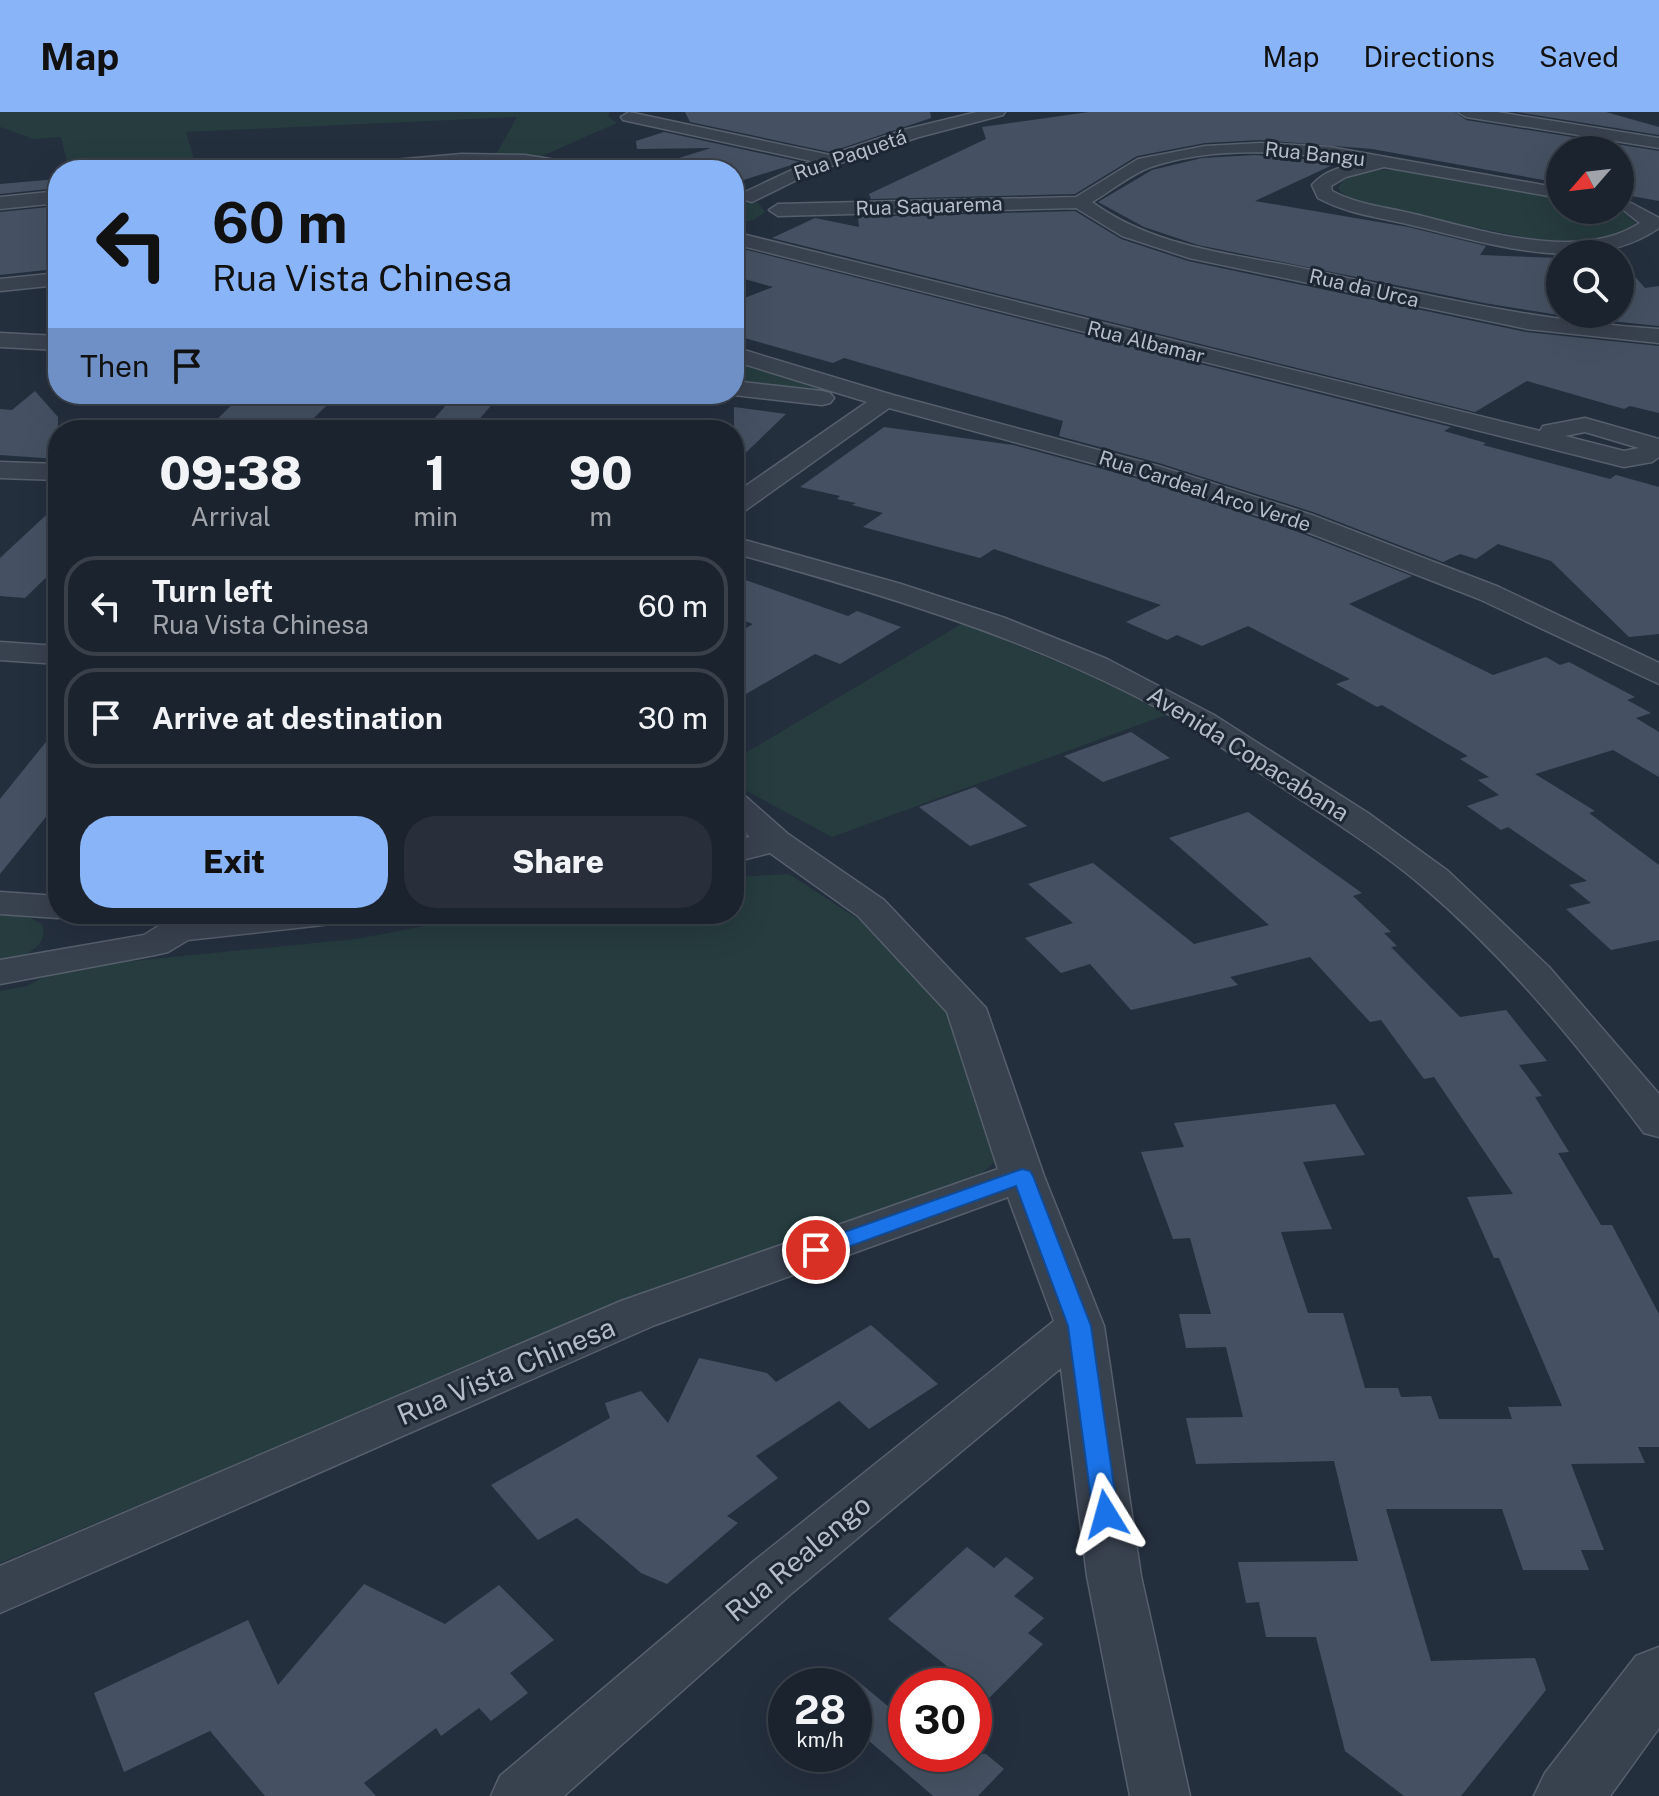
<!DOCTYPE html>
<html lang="en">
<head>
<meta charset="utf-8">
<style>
  :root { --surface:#1b232e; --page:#282f3a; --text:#f1f3f6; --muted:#a0a4aa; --line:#39404a; --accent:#8ab4f8 }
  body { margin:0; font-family:"Public Sans",sans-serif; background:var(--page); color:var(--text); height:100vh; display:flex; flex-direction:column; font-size:30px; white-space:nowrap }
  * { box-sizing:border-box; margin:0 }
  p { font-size:26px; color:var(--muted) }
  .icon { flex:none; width:44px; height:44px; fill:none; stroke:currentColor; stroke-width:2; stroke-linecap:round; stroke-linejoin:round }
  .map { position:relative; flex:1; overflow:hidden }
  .panel { position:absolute; left:48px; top:308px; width:696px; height:504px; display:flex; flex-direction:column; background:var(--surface); border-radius:32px; box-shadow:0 8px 32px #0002,0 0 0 2px var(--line) }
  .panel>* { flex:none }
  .top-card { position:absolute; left:48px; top:48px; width:696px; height:244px; border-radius:32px; box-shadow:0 8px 32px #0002,0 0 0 2px var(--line); background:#8ab4f8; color:#111; overflow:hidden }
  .needle { width:52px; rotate:242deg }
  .controls { position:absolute; left:1546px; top:24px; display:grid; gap:16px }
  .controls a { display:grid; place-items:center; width:88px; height:88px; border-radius:50%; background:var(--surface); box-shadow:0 8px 32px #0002,0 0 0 2px var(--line); font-size:40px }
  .speed { position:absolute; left:768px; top:1556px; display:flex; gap:16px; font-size:40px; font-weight:700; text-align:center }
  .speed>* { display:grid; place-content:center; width:104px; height:104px; border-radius:50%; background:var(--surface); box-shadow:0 8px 32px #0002,0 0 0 2px var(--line); line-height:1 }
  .speed small { font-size:20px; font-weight:400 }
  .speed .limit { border:12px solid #d22; background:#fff; color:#111 }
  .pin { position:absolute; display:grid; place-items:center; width:68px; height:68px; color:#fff; margin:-34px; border:4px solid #fff; border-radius:50%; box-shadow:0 2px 8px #0007 }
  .me { position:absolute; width:88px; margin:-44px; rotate:352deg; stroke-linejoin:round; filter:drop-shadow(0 0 6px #0008) }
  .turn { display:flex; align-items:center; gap:28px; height:168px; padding:0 32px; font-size:36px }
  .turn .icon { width:104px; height:104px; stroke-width:2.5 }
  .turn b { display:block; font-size:56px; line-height:68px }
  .then { display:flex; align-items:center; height:76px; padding:0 32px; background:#0003; gap:16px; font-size:30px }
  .eta { display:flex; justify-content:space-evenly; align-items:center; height:136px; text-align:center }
  .eta b { font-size:48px; font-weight:800; line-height:56px }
  .button { display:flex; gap:16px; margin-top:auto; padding:16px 32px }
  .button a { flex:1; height:92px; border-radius:32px; background:var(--accent); color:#111; font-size:32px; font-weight:800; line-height:92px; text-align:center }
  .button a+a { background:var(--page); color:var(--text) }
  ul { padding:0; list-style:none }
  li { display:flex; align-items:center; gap:24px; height:100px; margin:0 16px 12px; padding:0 16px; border:4px solid var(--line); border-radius:32px }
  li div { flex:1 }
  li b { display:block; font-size:30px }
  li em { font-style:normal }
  header { display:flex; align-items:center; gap:48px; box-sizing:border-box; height:112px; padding:0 40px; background:var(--accent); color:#111 }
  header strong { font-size:38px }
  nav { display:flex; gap:44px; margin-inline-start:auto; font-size:28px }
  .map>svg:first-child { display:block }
  .green { fill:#263c3f }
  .building { fill:#455162 }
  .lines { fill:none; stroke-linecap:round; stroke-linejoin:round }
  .minor-casing { stroke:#565f6c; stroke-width:3 }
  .tertiary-casing { stroke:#565f6c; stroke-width:3 }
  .minor { fill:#38414e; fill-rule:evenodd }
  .tertiary { fill:#38414e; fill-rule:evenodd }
  .route { fill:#1a73e8; stroke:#114b97; stroke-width:2 }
  .labels { text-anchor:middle; stroke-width:6; stroke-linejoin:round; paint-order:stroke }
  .far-street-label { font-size:20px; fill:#b4bcc9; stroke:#1d2633 }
  .street-label { font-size:24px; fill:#b4bcc9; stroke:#1d2633 }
  .near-street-label { font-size:28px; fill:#b4bcc9; stroke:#1d2633 }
</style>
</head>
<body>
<header>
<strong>Map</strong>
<nav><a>Map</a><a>Directions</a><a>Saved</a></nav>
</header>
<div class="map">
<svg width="1659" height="1684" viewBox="0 0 1659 1684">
  <rect width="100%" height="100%" fill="#242f3e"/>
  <!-- green -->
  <path class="green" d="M0,0h610l-2,4 9,7 -75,33h-47l22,-39 -331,15 11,38h-128l-8,-33 -27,2 -34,-12z
    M1412,58l148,26v14h60l16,13 -4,7 -35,11 -58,-1 -165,-33c-14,-4 -28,-7 -36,-19 10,-22 54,-18 74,-18z
    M734,86l24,5 7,9 -12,8 -19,4z
    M734,247l113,35 -113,-12z
    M963,511l144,59 59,33 -334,122 -98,-53v-24z
    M789,762l89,58 70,81 47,149 -24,20 -344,119 -627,262v-572l27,-5 34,-18 295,-29 132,-25h246v-37z
    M25,803l17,9c9,25 -24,34 -42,40v-48z"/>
  <!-- building -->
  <path class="building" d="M685,0h245l1,6 -101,34 -140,-30z
    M1089,0h366l11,8 193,31v50l-39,-7v-44h-60v33l-188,-34 -112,-9 -55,3 -68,13 -62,38 -204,5 -2,-5 117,-55 -4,-12z
    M1516,0h90l53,15v8z
    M664,20l137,30 -67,21v-13h-66l-2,-8 45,-14 -74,1 -1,-8z
    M1255,43l84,7 -84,39 153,26 78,19 -6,9 80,3v56h60v-51h3l22,25 14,-2v40l-88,-9 -87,-14 -286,-58 -54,-18 -46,-25 54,-32 50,-12z
    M58,67v9l-58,6v-10z
    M58,94v27l-10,1 7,35 -55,6v-63z
    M1075,99l46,28 67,22 338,71 133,14v67l-29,-7 -6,3 -97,-28 -52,31 -703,-174 43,-20 44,9 -1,-10z
    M747,138l704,177 -7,4 42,12 -3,2 127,34 6,-4 43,12v147l-30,3 -78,-76 -53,-17 -22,15 -16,-5 -17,8 -130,-50 -154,-49 -100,-27 4,-15 -219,-63 -11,5 -99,-28v-33l39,-15 -39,-11v-20z
    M35,279l23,26v42l-58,-4v-46l12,1z
    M243,282h95l-36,36h-56l3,-3 -37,-3z
    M456,282h45l-31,36h-46z
    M734,295l52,7 -52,50z
    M884,315l129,18 126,34 154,51 119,46 -63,28 144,71 53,-18 14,8 9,-3 66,35 -8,3 24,13 -15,5 23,14v45l-46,-27 -78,24 60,37 -6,2 70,52v75l-48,10 -45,-41 25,-6 -22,-18 18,-4 -79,-54 -7,3 -34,-24 32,-11 -21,-15 11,-3 -29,-18 8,-3 -86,-51 -5,2 -41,-23 14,-5 -102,-53 -46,20 -25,-11 -10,5 -41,-18 35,-17 -167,-56 -14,9 -117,-31 20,-14 -31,-8 4,-2 -19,-4 3,-3 -40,-9z
    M58,392v62l-33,32 -25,-2v-38z
    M734,464l114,40 9,-5 44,16 -61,37 -25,-10 -81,47v-66l19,-11 -19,-7z
    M58,615v75l-58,72v-75z
    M1131,620l39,26 -67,24 -39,-26z
    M975,675l52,39 -57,20 -51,-39z
    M1248,700l114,81 -9,3 38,36 -7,1 13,13 -6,1 69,70 46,-7 41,51 -28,4 23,31 -7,1 34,55 -11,1 43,72h11l47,89v133h-21l7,16 -74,1 33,86h-23l8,20h-66l-21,-61h-116l45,152 104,-3 11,32 -85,106h-57l-59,-45 -29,-114h-50l-7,-35 -13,1 -8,-41 120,-1 -24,-100 -138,3 -10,-46 57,-1 -17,-70 -40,1 -7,-34h32l-21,-76 -17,1 -32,-87 43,-5 -10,-24 161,-19 30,51 -62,7 29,67 -51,3 27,81h35l22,75h33l3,9 30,-1 8,23h73l-4,-12 54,-1 -63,-148h-5l-27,-61 46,-3 -79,-117 -10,2 -43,-59 -11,2 -60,-65 -80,20 8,8 -107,25 -41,-46 -29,9 -36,-35 48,-15 -45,-39 65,-21 101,81 75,-19 -100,-87z
    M871,1213l67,59 -69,45 -30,-28 -83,55 22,22 -51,38 11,7 -71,61 -26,-11 -64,-55 -39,22 -47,-55 119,-67 -5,-15 36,-12 27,32 31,-65 68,15 9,9z
    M967,1435l27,21 12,-11 28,21 -20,18 30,22 -16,15 15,11 -55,55 -100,-80z
    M364,1472l81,40 54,-39 55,55 -44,33 18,20 -37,28 -12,-13 -38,28 -5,-8 -72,55 12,13h-111l-55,-65 -86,41 -30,-79 154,-73 30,65z
    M854,1566l35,29 17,-16v63h80l18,15 -26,27h-45l-79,-68z"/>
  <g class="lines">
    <!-- minor casing -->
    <g class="minor-casing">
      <path id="minor" d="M629,0l201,43 77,-26 70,-17h28l-2,3 -84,22 -106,35 -61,30 -7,-2 -2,-4 2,-4 66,-31 -188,-41 -2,-3z
        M1458,0h39l162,26v10l-193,-31z
        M1260,31l70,4 230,41v10l-176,-31 -38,10 -15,9 1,5c26,14 54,16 82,23 66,16 165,49 226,9l-18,-14 9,-6 28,15v10c-73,50 -169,15 -248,-3 -32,-8 -64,-11 -93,-27l-6,-13c12,-14 30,-19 49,-22 -66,-12 -146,-18 -210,4 -20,7 -40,24 -59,35 64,47 145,52 219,68 116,25 229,52 348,59v14l-132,-14 -338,-71 -67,-22 -46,-28 -298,8 -9,-6 9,-6 298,-7 62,-38 67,-13z
        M462,42l63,1 68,11 3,4 -103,-6 -165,6 9,-5z
        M58,79v12l-58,6v-12z
        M734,120l806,199 3,-5 42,-8 74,21v18l-7,5 -28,5 -890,-223zM1585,320l54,16 -15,3 -59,-15z
        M58,161v12l-58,6v-12z
        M0,221l58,3v14l-58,-3z
        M734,235l159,48 265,71 154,49 187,72 160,76v21l-180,-85 -185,-72 -154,-51 -251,-68 -146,104 -9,2v-20l133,-92 -133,-41z
        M734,269l88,10 8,2 4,5 -4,5 -8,2 -88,-10 -4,-1h4z
        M0,350l58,2v16l-58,-2z
        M734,425l167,47 104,34 102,41 107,56 154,98 80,58 101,96 110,127v43l-15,-4c-66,-88 -138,-176 -223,-248 -43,-36 -91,-66 -138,-97 -49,-32 -97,-66 -150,-93 -126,-64 -263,-104 -399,-142z
        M0,530l58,4v18l-58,-4z
        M734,682l12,3 42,37 96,66 102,108 58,168 60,150 37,250 49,220h-60l-43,-220 -26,-208 -269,225 -228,203h-73l9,-20 254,-215 300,-240 -46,-124 -353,128 -655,288v-47l621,-265 377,-132 -51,-157 -89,-96 -88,-63 -36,9v-22l16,-3 -16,-15z
        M0,780l58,4v18h14l-14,4 -58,-4z
        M222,802h119l-5,8 -13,3 -135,15 -20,12 -13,3 -155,29v-24l144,-25 21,-13 13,-3z"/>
    </g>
    <!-- tertiary casing -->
    <g class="tertiary-casing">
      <path id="tertiary" d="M1659,1535v81l-49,68h-76l11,-23 91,-117z"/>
    </g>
    <!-- minor -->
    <use href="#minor" class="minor"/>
    <!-- tertiary -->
    <use href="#tertiary" class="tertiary"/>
  </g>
  <!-- route -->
  <path class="route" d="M1022,1057l8,2 3,5 58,150 27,188 -4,7 -8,3 -9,-3 -4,-7 -25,-188 -52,-140 -193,70h-15l-3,-6 3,-5z"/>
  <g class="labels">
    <!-- far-street labels -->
    <g class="far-street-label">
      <text transform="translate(1315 42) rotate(6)" y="7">Rua Bangu</text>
      <text transform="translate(850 43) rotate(-19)" y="7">Rua Paquetá</text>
      <text transform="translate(929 94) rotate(-2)" y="7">Rua Saquarema</text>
      <text transform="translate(1364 176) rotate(13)" y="7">Rua da Urca</text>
      <text transform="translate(1146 230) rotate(14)" y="7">Rua Albamar</text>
      <text transform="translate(1205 379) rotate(18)" y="7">Rua Cardeal Arco Verde</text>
    </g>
    <!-- street labels -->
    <g class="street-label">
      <text transform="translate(1248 642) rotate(32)" y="8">Avenida Copacabana</text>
    </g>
    <!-- near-street labels -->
    <g class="near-street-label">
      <text transform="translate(506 1259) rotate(-23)" y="10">Rua Vista Chinesa</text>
      <text transform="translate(798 1446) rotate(-40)" y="10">Rua Realengo</text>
    </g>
  </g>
</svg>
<div class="controls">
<a><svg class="needle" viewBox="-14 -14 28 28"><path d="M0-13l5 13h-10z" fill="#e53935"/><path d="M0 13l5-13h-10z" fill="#a0a4aa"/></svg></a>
<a><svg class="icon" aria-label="search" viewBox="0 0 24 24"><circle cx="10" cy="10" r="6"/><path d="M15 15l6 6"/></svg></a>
</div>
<div class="speed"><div>28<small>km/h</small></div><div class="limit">30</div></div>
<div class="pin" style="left:816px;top:1138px;background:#d93025"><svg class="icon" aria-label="arrive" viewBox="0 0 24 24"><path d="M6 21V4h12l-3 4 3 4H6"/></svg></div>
<svg class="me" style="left:1106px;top:1402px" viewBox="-20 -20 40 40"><path d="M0-17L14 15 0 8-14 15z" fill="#1a73e8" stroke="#fff" stroke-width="4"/></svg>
<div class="top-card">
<div class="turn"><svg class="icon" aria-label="left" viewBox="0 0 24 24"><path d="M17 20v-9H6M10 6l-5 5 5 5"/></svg><div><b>60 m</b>Rua Vista Chinesa</div></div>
<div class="then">Then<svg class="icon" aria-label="arrive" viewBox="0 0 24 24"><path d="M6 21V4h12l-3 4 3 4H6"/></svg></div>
</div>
<section class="panel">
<div class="eta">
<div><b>09:38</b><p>Arrival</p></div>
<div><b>1</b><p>min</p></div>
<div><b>90</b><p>m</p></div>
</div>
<ul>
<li><svg class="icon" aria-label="left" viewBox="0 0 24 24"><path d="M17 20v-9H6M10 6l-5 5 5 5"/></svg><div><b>Turn left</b><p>Rua Vista Chinesa</p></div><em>60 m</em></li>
<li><svg class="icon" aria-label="arrive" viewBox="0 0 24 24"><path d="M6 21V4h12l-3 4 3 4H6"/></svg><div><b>Arrive at destination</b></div><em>30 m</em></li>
</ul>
<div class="button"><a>Exit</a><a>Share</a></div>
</section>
</div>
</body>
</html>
